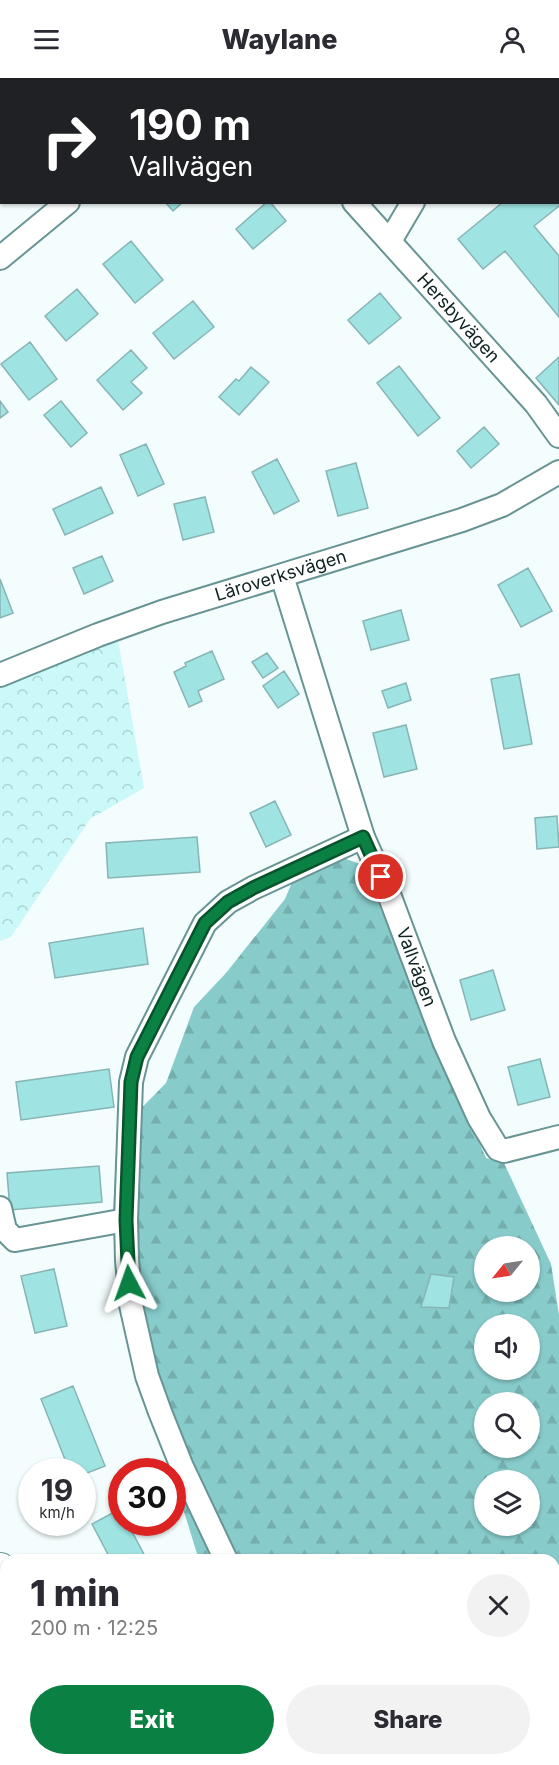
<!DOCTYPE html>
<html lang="en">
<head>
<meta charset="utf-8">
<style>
  :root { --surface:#fff; --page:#f2f2f3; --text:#2b2b33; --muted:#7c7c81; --accent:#0b8043 }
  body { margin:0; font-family:Inter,sans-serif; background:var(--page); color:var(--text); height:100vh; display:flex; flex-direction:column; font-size:22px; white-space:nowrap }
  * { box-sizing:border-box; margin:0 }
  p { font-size:20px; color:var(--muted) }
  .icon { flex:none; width:33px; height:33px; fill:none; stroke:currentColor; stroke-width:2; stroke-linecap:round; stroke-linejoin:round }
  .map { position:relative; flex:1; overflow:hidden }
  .drawer { position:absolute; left:0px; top:1476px; width:560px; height:212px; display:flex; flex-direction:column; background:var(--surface); border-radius:18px 18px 0 0; box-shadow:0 2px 4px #0004 }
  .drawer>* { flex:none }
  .guide { position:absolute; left:0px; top:0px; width:560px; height:126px; box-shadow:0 2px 4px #0004; background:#202124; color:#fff; overflow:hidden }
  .needle { width:39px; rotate:240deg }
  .tools { position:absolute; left:474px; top:1158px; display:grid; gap:12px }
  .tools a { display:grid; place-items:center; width:66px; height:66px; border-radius:50%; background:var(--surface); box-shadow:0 2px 4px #0004; font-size:30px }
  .speed { position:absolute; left:18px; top:1380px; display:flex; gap:12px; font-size:30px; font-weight:700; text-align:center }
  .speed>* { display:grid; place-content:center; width:78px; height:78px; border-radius:50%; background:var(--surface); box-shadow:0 2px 4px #0004; line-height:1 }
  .speed small { font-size:15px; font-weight:400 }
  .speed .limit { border:9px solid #d22; background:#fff; color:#111 }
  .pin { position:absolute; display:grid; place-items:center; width:51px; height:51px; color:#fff; margin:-26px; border:3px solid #fff; border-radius:50%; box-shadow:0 2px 6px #0007 }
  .me { position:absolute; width:66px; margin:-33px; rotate:356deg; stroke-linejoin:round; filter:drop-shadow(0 0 4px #0008) }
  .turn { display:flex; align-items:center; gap:21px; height:126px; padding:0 30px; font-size:27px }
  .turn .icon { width:78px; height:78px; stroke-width:2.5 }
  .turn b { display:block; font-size:42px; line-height:51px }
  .round { display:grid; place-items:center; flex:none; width:63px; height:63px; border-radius:32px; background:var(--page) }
  .summary { display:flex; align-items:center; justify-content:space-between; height:102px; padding:0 30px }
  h1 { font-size:36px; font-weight:800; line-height:45px }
  .button { display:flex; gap:12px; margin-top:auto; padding:12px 30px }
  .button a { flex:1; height:69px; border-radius:36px; background:var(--accent); color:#fff; font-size:24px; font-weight:800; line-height:69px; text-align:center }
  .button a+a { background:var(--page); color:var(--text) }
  header { display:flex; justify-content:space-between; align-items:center; height:78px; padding:0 30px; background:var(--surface); font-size:27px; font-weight:800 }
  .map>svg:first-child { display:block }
  .forest { fill:url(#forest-firs); fill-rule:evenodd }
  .park { fill:url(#park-crowns) }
  .building { fill:#9fe3e3; stroke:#87b4b5; stroke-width:1.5 }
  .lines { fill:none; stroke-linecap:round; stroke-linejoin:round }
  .street-casing { stroke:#689494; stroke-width:26 }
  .secondary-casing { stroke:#689494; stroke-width:34 }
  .street { stroke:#fff; stroke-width:22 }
  .secondary { stroke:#fff; stroke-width:32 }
  .route-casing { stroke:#07532c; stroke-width:15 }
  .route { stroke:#0b8043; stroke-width:10 }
  .labels { text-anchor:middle; stroke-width:4.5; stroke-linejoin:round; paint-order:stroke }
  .street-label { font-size:18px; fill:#102222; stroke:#fff }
</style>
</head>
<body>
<header><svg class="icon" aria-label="menu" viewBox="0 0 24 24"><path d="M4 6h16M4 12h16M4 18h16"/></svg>Waylane<svg class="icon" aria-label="person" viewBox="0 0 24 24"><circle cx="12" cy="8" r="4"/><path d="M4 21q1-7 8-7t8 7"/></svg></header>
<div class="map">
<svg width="559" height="1687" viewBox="0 0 559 1687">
  <defs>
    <pattern id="forest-firs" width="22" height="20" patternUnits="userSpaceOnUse" patternTransform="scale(1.5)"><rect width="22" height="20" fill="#88cbcb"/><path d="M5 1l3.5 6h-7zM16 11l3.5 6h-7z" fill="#74aeae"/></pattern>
    <pattern id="park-crowns" width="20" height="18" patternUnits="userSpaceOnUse" patternTransform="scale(1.5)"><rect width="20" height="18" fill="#cbf8f8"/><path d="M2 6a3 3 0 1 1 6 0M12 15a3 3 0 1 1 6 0" fill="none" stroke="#add4d4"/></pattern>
  </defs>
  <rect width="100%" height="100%" fill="#f4fdfd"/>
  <!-- forest -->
  <path class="forest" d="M343,780l20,7 60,148 63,145 18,5 47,101 8,51v450h-160l-7,-5h162v-200h-355l-65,-209 -21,-136 4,-82 49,-50 28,-76 32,-34 59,-74 8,-19zM484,1168h46v46h-46zM484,1246h46v46h-46zM484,1324h46v46h-46zM484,1402h46v46h-46z"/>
  <!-- park -->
  <path class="park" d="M118,562l26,148 -54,31 -79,118 -11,4v-257z
    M0,1537l6,11v134h66l3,5h-75z"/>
  <!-- building -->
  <path class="building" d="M369,0h49l-50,2z
    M0,2l2,2 -2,51z
    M558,83l1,45 -25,20 25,30v61l-54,-66 -22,18 -25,-30 45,-37h55z
    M165,124h18l-10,9z
    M267,124h3l16,19 -33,28 -17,-20z
    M131,163l32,39 -28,23 -32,-39z
    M77,211l21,25 -32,27 -21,-25z
    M380,215l21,25 -32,26 -21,-24z
    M193,223l21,26 -40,32 -21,-26z
    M30,264l27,37 -28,21 -28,-36z
    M131,272l16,18 -16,14 11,11 -19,17 -26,-30z
    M559,279v48l-23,-27z
    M399,288l41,52 -22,18 -41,-53z
    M251,289l18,15 -30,33 -20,-18 17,-18 3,2z
    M0,323l8,11 -8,6z
    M61,323l26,32 -16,14 -27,-32z
    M484,349l15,17 -28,24 -14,-17z
    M146,366l18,40 -26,12 -18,-41z
    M277,381l22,42 -25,13 -22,-42z
    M356,385l12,45 -30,8 -12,-45z
    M101,409l12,26 -48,22 -12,-26z
    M205,419l9,35 -31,8 -9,-36z
    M102,478l11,25 -29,13 -11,-26z
    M528,490l24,43 -31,16 -23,-42z
    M0,501l13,34 -13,5z
    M401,532l8,30 -38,10 -8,-29z
    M212,573l12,28 -26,12 4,10 -13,6 -15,-35 12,-6 -1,-3z
    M267,575l11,15 -15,10 -11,-16z
    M284,593l15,23 -21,14 -15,-22z
    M519,596l13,70 -28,5 -13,-70z
    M406,605l5,17 -23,8 -6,-17z
    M406,647l11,44 -33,8 -11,-44z
    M275,723l16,34 -25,12 -16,-34z
    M557,738l2,31 -22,2 -2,-31z
    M197,759l3,35 -92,6 -2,-35z
    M143,850l5,36 -93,14 -6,-35z
    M493,892l12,40 -34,10 -11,-40z
    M540,981l10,38 -32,8 -10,-38z
    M109,991l5,38 -93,13 -5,-38z
    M99,1088l3,36 -92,8 -3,-37z
    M54,1191l13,57 -32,7 -14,-57z
    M431,1196l23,3 -5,31 -28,-1z
    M73,1308l32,80 -23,9v-3h-12l-29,-73z
    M120,1431l2,13h5l20,38h-36l-19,-36z
    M142,1682h30l-10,5h-17z
    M303,1682h52l7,5h-51z"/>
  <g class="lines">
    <!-- street casing -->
    <g class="street-casing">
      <g id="street">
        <path d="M239,0l1,2"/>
        <path d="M220,2l2,-2"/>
        <path d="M490,2l1,-2"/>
        <path id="s1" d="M354,124l182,202 23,32"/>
        <path d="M390,163l23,-39"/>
        <path d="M0,180l68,-56"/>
        <path id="s2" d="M282,498l81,261 27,60 54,144 35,77 19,31 6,2 55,-14"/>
        <path id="s3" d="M0,597l98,-40 64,-23 300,-92 40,-15 57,-33"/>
        <path d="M0,1130l5,22 10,10 111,-20"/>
        <path d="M226,1482l-44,-93 -22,-55 -13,-36 -16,-71 -4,-45 -1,-40 5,-138 6,-25 68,-134 23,-21 25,-14 110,-51"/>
        <path d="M220,1687l6,-5"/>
      </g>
    </g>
    <!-- secondary casing -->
    <g class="secondary-casing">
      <path id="secondary" d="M0,1491l6,12
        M97,1682l2,5"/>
    </g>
    <!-- street -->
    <use href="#street" class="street"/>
    <!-- secondary -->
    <use href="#secondary" class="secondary"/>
  </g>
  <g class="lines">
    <!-- route casing -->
    <g class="route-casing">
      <path id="route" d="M129,1205l-3,-63 5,-138 6,-25 68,-134 23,-21 25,-14 110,-51 18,40"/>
    </g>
    <!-- route -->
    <use href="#route" class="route"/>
  </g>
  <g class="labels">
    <!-- street labels -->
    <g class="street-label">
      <text dy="6" stroke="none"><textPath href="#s1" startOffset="156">Hersbyvägen</textPath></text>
      <text dy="6" stroke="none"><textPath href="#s3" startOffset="298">Läroverksvägen</textPath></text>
      <text dy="6" stroke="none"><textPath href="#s2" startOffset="414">Vallvägen</textPath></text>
    </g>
  </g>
</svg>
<div class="tools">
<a><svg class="needle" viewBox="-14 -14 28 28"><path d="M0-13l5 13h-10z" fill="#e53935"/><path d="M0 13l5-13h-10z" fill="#7c7c81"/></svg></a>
<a><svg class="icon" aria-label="sound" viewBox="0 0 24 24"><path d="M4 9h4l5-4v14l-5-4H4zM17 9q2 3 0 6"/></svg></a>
<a><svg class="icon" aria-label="search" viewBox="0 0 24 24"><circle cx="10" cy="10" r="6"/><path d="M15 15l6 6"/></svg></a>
<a><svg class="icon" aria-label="layers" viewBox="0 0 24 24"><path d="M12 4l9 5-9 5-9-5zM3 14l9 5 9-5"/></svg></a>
</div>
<div class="speed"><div>19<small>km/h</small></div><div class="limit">30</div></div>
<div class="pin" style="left:381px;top:799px;background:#d93025"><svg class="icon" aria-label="arrive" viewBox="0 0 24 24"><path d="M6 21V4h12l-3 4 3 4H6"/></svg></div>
<svg class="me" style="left:129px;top:1205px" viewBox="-20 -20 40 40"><path d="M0-17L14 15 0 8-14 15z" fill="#0b8043" stroke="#fff" stroke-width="4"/></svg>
<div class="guide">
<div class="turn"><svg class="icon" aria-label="right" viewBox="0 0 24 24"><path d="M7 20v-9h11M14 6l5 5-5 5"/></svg><div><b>190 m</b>Vallvägen</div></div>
</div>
<section class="drawer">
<div class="summary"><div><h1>1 min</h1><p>200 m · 12:25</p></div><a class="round"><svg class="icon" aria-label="close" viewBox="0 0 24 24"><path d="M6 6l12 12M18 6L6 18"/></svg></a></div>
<div class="button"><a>Exit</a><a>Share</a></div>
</section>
</div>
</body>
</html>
